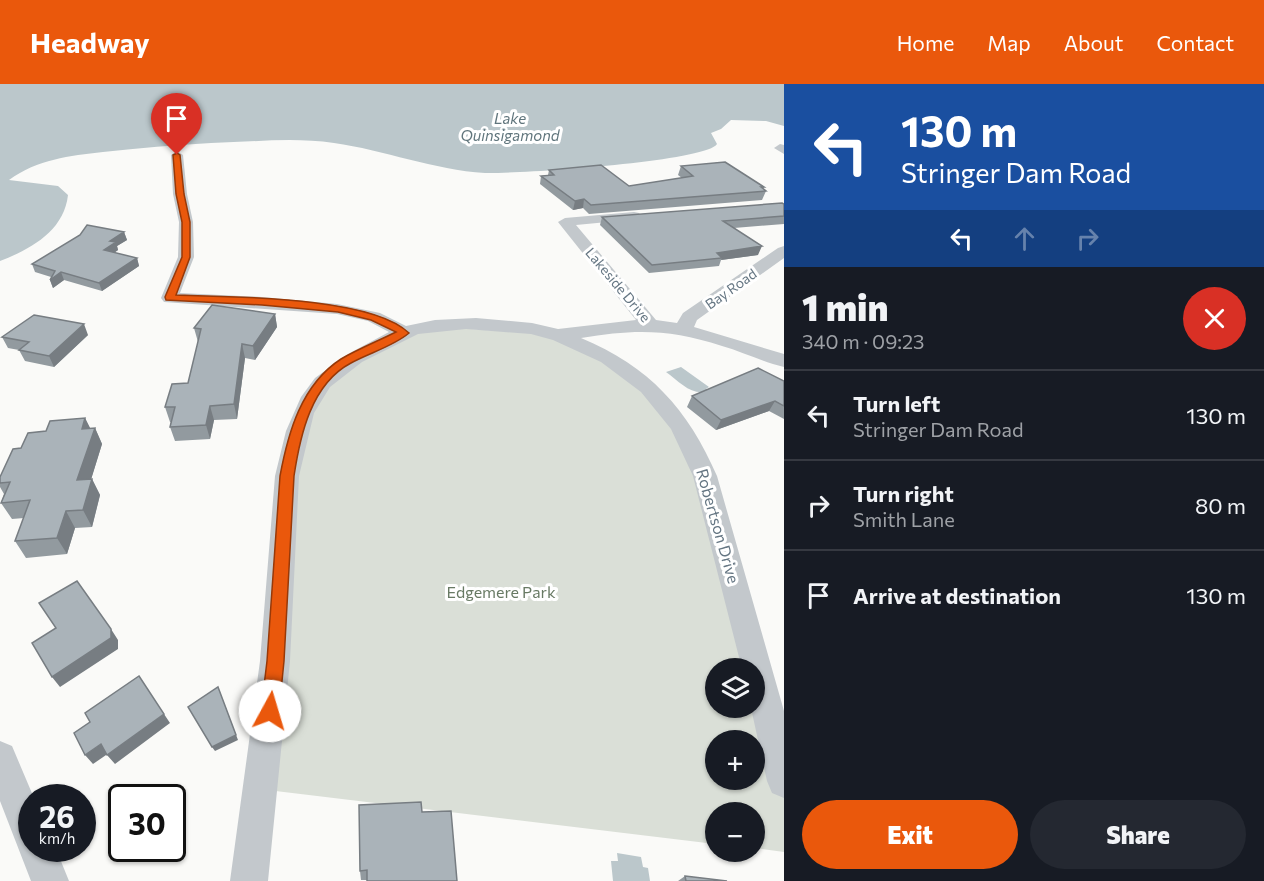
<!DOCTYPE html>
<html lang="en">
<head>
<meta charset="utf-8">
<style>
  :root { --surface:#171b24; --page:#242831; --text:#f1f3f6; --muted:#9ea1a6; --line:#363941; --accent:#ea580c }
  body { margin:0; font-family:Commissioner,sans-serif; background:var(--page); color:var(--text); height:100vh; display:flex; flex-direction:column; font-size:22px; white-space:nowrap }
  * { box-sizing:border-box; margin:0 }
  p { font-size:20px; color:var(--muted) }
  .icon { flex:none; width:33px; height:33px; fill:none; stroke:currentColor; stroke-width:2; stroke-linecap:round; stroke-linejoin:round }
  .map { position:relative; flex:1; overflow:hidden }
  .drawer { display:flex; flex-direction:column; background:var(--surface); width:480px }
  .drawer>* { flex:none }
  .guide { background:#1a4fa0; color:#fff; overflow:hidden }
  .controls { position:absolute; left:705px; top:574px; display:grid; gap:12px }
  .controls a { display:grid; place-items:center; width:60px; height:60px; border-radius:50%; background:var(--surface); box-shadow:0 2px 4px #0004; font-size:30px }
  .speed { position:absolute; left:18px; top:700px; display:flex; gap:12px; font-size:30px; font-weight:700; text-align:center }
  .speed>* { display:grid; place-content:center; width:78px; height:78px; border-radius:50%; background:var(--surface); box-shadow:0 2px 4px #0004; line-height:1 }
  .speed small { font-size:15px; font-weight:400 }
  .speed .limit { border:3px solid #111; border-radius:9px; background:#fff; color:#111 }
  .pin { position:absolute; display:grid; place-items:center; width:51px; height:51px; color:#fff; margin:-62px -26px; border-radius:50% 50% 50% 0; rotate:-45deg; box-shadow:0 0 6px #0007 }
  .pin .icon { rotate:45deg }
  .me { position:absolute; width:66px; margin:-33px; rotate:6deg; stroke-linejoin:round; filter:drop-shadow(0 0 4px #0008) }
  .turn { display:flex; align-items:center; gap:21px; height:126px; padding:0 18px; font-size:27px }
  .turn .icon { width:78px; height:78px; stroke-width:2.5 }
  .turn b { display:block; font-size:42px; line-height:51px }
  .lanes { display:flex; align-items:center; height:57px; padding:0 18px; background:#0003; justify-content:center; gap:30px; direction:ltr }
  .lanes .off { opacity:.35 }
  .round { display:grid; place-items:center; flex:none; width:63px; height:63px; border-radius:32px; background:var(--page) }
  .headline { display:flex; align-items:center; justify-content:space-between; height:102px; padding:0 18px }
  h1 { font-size:36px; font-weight:800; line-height:45px }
  .button { display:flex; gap:12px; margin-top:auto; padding:12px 18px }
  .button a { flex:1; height:69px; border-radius:36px; background:var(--accent); color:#fff; font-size:24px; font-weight:800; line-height:69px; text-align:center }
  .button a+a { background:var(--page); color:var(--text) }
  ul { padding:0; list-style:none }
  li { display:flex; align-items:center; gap:18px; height:90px; padding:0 18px; border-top:2px solid var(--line) }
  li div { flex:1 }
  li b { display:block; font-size:22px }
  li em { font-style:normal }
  header { display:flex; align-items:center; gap:36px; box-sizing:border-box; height:84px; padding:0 30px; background:var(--accent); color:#fff }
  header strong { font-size:28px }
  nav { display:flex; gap:33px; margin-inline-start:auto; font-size:21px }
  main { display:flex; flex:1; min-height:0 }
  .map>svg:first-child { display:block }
  .green { fill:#dadfd7; fill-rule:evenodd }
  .water { fill:#bbc7cb }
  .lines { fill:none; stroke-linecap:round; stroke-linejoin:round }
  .minor { fill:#c3c8cc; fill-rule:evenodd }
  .wall { fill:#929a9f }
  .shaded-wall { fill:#777d82 }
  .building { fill:#aab3b9; stroke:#777d82; stroke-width:1.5 }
  .route { fill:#ea580c; stroke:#983908; stroke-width:1.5 }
  .labels { text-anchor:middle; stroke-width:6; stroke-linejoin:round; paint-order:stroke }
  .far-street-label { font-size:14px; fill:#657683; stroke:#fff }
  .far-water-label { font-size:15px; font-style:italic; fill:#60757c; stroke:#fff }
  .street-label { font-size:16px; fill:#657683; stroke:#fff }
  .park-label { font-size:16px; fill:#687a64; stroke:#fff }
</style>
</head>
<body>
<header>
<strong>Headway</strong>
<nav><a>Home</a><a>Map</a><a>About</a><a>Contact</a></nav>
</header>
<main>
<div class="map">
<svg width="784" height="797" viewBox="0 0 784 797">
  <rect width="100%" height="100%" fill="#fafaf8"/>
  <!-- green -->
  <path class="green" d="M429,242l128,9 47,22 78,69 51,155 51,201v70l-29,-4 -1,-35h-38l-1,31 -456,-55 28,-313 24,-78 33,-36zM716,585h38v39h-38zM716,657h38v39h-38z"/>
  <!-- water -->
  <path class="water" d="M0,0h784v42l-18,-5 -35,-1 -10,9 -10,4 6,11c-11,18 -203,30 -232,29 -51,-3 -101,-23 -151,-30 -41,-6 -82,-1 -123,0 -36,2 -72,5 -108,9 -34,4 -65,7 -94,28l49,6 10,9c-4,36 -37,54 -68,66z
    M681,283l28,20 -3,2 3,2c-17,6 -29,-9 -43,-19z
    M617,769l24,4 2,10 5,1 2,13h-37l-2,-20h7z"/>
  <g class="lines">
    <!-- minor -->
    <path class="minor" d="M780,60l4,1v9l-10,-6z
      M177,67l6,4 4,39 6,28 1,35 -14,36 82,4 75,7 43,9 26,13 29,-6 41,-2 56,5 26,6 78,-9 -78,-98 7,-4 69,-6 5,1 2,3 -2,3 -63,6 80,95 21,3 6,-10 95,-65 6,-2v12l-87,62 -3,7 90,27v13c-21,-5 -41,-15 -62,-21 -52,-17 -87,-17 -141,-8 68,28 107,71 136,138l67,235v87l-12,-5 -5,-12 -16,-73h3v-39h-12l-49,-193 -22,-47 -30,-37 -40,-30 -48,-22 -22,-6 -65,-5 -48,5 -56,28 -32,25 -16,26 -15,63 -9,185 -22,220h-38l30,-220 15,-185 11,-45 15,-34 14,-19 33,-24 41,-22 -21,-11 -31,-7 -173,-12 -3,-4 17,-41 1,-35 -6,-28 -2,-39z
      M0,657l12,5 22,52h-2v51h24l13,32h-38l-31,-80z"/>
  </g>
  <!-- wall -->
  <path class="wall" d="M681,82l83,21 -1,2 3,2 -4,9 -173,14 -6,-6 -10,2 -33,-26 1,-8 7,-1 1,-5 80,16 53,-8 -4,-3z
    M784,120v20l-50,4 24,27 -37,5 -2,6 -70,7 -49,-48 2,-8z
    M124,148l3,8 -10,6 1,4 -4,3 23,5 2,8 -37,25 -38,-11 -11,8 -3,-8 1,-3 -16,-5 -3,-8z
    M275,230l2,13 -22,33 -10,-2 -8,61 -23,1 -4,19 -35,2 -5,-14 1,-5h-1l-5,-15 23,-24 10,-41 -4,-14z
    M88,251l-34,32 -29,-6 -6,-11 -11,-2 -6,-11z
    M784,297v38l-15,-8 -53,19 -29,-23 5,-11z
    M85,334l5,10h5l7,16 -11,35h1l8,16 -8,32 -17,1 -8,26 -41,4 -11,-17 9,-23 -12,1 -11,-16 3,-9 -4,-7v-10l21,-29 25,-17z
    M421,718l-54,78h-6l-1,-9z
    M685,792l42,5h-49z"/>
  <!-- shaded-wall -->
  <path class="shaded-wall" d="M584,115l-1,9 -10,2 2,-9z
    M124,148l3,8 -10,6 1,4 -12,8 -2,-8 6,-9z
    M762,162l-4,9 -37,5 1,-2 -5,-5z
    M137,174l2,8 -37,25 -3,-8z
    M61,188l3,8 -11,8 -3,-8z
    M275,230l2,13 -22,33 -2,-14z
    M84,240l4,11 -34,32 -5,-11z
    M242,260l3,14 -8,61 -3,-15z
    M775,317l-6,10 -53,19 5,-10z
    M210,322l4,14 -4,19 -4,-14z
    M85,334l8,16 2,-6 7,16 -16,52 -9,-16 5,-51z
    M92,395l8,16 -8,32 -9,-17z
    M66,427l9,17 -8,26 -10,-16z
    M111,545l7,11v9l-58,38 -8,-10z
    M218,603l20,53 -23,11 -3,-4z
    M164,630l6,9 -55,41 -8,-9z
    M101,660l8,9 -16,11 -8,-9z"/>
  <!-- building -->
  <path class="building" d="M725,78l39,25h-3l5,4 -175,14 -7,-6 -9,2 -34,-25 13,-1 -5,-5 52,-5 28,21 64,-10 -12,-10z
    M782,119l2,1v12l-61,5 39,25 -45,7 5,5 -70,7 -50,-48z
    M87,141l37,7 -14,9 6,1 -12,8 33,8 -38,25 -38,-11 -11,8 5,-9 -23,-7 48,-29z
    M212,221l63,9 -22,32 -11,-2 -8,60 -24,2 -4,19 -36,2 5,-20h-10l7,-23 16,-1 13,-54 -7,-1z
    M34,231l50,9 -35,32 -30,-6 10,-8 -27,-5z
    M758,284l26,13v25l-9,-5 -54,19 -29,-24z
    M85,334l-3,11 13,-1 -18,52 15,-1 -9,31 -17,1 -9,27 -42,3 15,-41 -29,3 9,-21 -10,1v-6l13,-28 8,-1 7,-15 18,-2 4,-10z
    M77,497l34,48v9l-59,39 -20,-34 24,-15 -17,-25z
    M139,592l25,38 -57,41 -6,-11 -16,11 -11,-22 16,-11 -5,-9z
    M218,603l18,48 -24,12 -24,-40z
    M421,718l1,10 29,-1 6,70h-90v-11l-7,1 -1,-66z
    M685,792l42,5h-41z"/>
  <!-- route -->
  <path class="route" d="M177,69l3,2 4,39 6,28v35l-14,38c54,2 195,1 233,38 -15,13 -40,20 -58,30 -40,21 -51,73 -57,113l-10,185 -5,50 -3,7 -6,2 -7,-2 -2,-7 6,-50 13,-185c8,-43 21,-91 61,-117 17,-10 37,-18 55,-27l-25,-12 -33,-8 -76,-7 -96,-5 -1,-3 17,-40v-35l-6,-28 -3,-39z"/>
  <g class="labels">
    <!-- far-street labels -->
    <g class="far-street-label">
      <text transform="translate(618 201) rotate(50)" y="5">Lakeside Drive</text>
      <text transform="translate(731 205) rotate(-35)" y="5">Bay Road</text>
    </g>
    <!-- far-water labels -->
    <g class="far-water-label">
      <text x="510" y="40">Lake<tspan x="510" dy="17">Quinsigamond</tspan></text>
    </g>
    <!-- street labels -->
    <g class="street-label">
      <text transform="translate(718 442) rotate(74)" y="6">Robertson Drive</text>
    </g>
    <!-- park labels -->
    <g class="park-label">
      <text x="501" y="514">Edgemere Park</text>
    </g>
  </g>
</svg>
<div class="controls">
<a><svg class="icon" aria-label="layers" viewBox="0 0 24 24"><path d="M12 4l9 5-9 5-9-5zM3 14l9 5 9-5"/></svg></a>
<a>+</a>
<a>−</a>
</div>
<div class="speed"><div>26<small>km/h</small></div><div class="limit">30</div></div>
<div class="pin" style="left:177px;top:71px;background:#d93025"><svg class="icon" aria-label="arrive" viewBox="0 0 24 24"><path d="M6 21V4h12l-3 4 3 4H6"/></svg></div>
<svg class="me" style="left:270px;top:627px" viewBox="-20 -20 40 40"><circle r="19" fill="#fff"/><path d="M0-13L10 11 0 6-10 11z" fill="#ea580c"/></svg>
</div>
<section class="drawer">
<div class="guide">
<div class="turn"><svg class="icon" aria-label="left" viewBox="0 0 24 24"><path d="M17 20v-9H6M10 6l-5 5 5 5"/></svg><div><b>130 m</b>Stringer Dam Road</div></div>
<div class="lanes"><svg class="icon" aria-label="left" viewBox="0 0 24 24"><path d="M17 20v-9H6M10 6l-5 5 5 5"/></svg><svg class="icon off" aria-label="ahead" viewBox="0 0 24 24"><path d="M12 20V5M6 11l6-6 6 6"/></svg><svg class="icon off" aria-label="right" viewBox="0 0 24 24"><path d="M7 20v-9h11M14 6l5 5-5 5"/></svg></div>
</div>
<div class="headline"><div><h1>1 min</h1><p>340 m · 09:23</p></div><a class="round" style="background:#d93025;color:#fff"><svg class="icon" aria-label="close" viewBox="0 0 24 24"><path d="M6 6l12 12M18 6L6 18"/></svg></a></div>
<ul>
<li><svg class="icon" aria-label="left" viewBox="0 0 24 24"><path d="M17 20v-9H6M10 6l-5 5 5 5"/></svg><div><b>Turn left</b><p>Stringer Dam Road</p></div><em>130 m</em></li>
<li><svg class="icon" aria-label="right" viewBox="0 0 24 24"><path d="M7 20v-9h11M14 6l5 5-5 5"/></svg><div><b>Turn right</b><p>Smith Lane</p></div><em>80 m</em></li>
<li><svg class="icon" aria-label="arrive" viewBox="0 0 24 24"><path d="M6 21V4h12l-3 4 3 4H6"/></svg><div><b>Arrive at destination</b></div><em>130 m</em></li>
</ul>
<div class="button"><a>Exit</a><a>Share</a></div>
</section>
</main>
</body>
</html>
